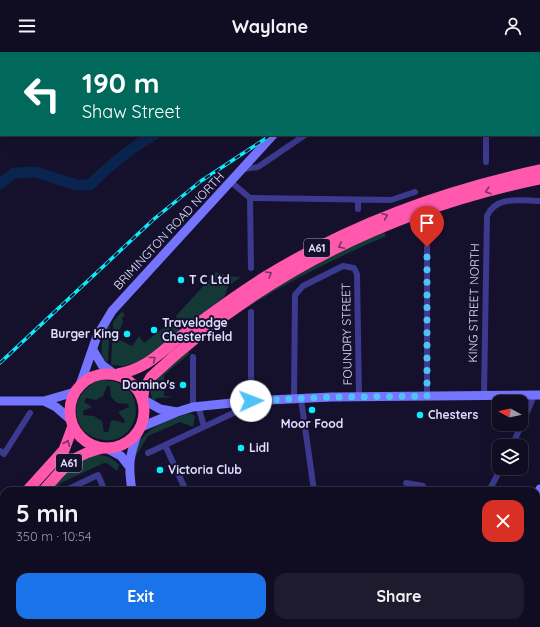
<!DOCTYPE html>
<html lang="en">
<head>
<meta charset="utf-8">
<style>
  :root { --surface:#100d22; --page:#1e1b2f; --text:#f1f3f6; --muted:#9c9ca5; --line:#302d40; --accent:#1a73e8 }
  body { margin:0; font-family:Quicksand,sans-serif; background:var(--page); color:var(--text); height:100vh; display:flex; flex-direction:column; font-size:15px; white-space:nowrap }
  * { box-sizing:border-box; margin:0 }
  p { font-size:13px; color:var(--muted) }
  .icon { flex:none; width:22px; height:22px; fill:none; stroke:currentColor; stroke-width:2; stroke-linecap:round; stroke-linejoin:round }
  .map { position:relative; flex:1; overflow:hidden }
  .panel { position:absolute; left:0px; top:435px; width:540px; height:140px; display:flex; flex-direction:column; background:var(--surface); border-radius:12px 12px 0 0; box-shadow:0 4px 16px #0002,0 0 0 1px var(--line) }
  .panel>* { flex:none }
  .guide { position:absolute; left:0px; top:0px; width:540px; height:84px; box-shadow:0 4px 16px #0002,0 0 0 1px var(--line); background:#00695c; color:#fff; overflow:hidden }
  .needle { width:26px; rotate:278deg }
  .buttons { position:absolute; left:492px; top:343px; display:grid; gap:8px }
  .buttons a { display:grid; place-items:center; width:36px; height:36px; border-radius:8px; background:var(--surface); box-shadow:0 4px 16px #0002,0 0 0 1px var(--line); font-size:20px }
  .pin { position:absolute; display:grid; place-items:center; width:34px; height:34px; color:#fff; margin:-41px -17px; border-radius:50% 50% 50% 0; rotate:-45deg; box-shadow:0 0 4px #0007 }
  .pin .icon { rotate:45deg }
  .me { position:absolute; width:44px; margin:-22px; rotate:88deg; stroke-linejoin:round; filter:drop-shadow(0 0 3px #0008) }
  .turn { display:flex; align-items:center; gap:14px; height:84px; padding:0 16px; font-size:18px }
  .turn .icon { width:52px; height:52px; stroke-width:2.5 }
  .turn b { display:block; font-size:28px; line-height:34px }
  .round { display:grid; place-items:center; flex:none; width:42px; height:42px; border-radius:12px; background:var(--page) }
  .head { display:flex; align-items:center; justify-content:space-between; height:68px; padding:0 16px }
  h1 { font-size:24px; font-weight:700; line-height:30px }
  .primary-button { display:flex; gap:8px; margin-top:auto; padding:8px 16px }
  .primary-button a { flex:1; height:46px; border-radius:12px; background:var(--accent); color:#fff; font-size:16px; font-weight:700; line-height:46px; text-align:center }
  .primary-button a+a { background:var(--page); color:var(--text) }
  header { display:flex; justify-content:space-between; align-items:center; height:52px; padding:0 16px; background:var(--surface); font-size:18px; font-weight:700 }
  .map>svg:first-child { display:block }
  .green { fill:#133835; fill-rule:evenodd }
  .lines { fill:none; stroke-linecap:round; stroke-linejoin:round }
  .river { stroke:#09244e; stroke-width:11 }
  .street { stroke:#3b3a8e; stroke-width:6 }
  .secondary { stroke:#7474ff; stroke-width:9 }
  .highway { stroke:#ff58ad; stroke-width:11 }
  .rail-casing { stroke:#09edff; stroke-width:3.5 }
  .rail { stroke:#15112d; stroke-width:2; stroke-dasharray:6; stroke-linecap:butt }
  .oneway { stroke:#7e3167 }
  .route { stroke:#4fc3f7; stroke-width:7; stroke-dasharray:0 12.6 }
  .poi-dot { fill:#09edff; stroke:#15112d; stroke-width:1.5 }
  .labels { text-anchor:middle; stroke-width:4; stroke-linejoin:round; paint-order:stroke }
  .shield { fill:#15112d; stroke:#a3a0c0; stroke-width:1 }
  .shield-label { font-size:11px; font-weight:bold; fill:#e0ddff }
  .street-label { font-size:12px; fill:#e0ddff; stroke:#15112d }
  .poi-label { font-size:12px; font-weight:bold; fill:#e0ddff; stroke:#15112d; text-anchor:start }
</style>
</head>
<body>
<header><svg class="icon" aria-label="menu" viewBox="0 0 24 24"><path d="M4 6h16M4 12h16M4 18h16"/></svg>Waylane<svg class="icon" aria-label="person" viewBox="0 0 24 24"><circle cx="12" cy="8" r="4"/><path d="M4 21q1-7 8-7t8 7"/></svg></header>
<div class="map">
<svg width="540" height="575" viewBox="0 0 540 575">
  <rect width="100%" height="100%" fill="#15112d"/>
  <!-- green -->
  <path class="green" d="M383,177l3,7c-45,20 -92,42 -133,68 -23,14 -43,30 -64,46v4l-25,21v21l11,1 -19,1v2l-4,-1 -2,-10 4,-7 31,-33 61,-46z
    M216,220l12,4 13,1 -12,8 -5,12 -83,64 -18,5 -12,-1 2,-43 22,-26 -13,16 3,3 -3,3 1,4 -7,16 16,8 7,-10 5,7 33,-25 -1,-2z
    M110,271l-2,38 -1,1c-11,-9 -3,-29 3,-39z
    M99,328c55,-3 43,71 0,59 -7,-2 -14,-6 -18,-12 -12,-19 0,-39 18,-47zM107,334h3l1,11 6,6 11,1 1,3 -11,5 7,9 -1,2 -11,-3 -2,1 -3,11h-4l-2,-11 -8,-5 -11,-1v-4l9,-4 -8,-5 2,-4 10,2 7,-4z
    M187,362h5l3,2 -2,11 -13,-5 -32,14 -12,20c-1,-25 32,-36 51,-42z
    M95,403c11,0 16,2 24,10l-2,6 -10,-8h-3l-43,20 -7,8h-6l29,-29z
    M540,519v56h-58l2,-4h52v-50z"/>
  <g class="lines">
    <!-- river -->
    <path class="river" d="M187,1v-1
      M0,132l14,-11 22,-1 40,13h14c19,-19 40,-37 64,-50"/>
    <!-- street -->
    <path class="street" d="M483,0l1,1
      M466,1l2,-1
      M486,83v27
      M243,117l15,-2 47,-32
      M231,130l19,16 141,2 24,-8
      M250,146l1,70
      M358,157v-9
      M193,305v50
      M427,344v-149
      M484,344l3,-180c9,-21 34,-15 53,-15
      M294,347l1,-104 8,-9 40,-20 11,2 3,6 2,123
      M301,347l13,92
      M198,354l6,20
      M165,393l21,46
      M512,394l22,-50
      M0,399l4,3 26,-41
      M148,401l94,-44 9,-8v-89
      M406,431l17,3
      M64,439l34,-16 7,16
      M489,439l12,-23
      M0,506l4,7
      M43,571l3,4
      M351,575l3,-4"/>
    <!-- secondary -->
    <path class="secondary" d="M343,1l1,-1
      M93,298l9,15 11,8
      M80,333l17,-49 15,-25 161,-176
      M144,348l16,9 17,3
      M0,349h44l31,-9
      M44,349l12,6 15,13
      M141,375l36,-15 16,-5 58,-6 80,-4 209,-2
      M106,396l15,8 7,9
      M132,439c-4,-26 -3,-34 6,-59
      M536,445l4,-8
      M102,575l6,-4
      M476,575l1,-4"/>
    <!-- highway -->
    <path class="highway" d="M70 359a37 37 0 1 1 74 0a37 37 0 1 1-74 0Z
      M118,322c30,-6 40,-20 63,-38 28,-21 55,-41 84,-59 86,-53 177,-86 275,-107
      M143,344l1,-7 7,-12c110,-103 242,-168 389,-198
      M27,439l37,-41 9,-24
      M43,439c21,-23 28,-36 60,-43
      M0,466l4,-4
      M0,480l4,-3"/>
    <!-- rail casing -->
    <g class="rail-casing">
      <path id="rail" d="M415,1l2,-1
        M424,1l2,-1
        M0,311l154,-144 47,-38 70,-46"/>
    </g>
    <!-- rail -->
    <use href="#rail" class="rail"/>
  </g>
  <!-- one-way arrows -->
  <defs><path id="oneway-chevron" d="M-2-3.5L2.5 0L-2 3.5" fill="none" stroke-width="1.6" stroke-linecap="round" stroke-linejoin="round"/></defs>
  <g class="oneway">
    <use href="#oneway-chevron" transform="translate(488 139) rotate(164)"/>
    <use href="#oneway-chevron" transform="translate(385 164) rotate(-23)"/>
    <use href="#oneway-chevron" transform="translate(341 194) rotate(155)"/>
    <use href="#oneway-chevron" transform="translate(269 222) rotate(-31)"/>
    <use href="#oneway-chevron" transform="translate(153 307) rotate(-38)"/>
    <use href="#oneway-chevron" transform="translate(67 391) rotate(-67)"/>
  </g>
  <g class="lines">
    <!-- route -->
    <path class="route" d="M251,349l80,-4 96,-1v-149"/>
  </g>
  <!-- markers -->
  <g class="poi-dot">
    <circle cx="181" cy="228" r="4"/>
    <circle cx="154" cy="278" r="4"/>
    <circle cx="127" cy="282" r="4"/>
    <circle cx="183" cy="333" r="4"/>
    <circle cx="312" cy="358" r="4"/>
    <circle cx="420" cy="363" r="4"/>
    <circle cx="241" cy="396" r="4"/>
    <circle cx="160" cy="418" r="4"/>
  </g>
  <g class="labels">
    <!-- shield labels -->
    <g class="shield">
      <rect x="304" y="187" width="26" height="18" rx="3"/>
      <rect x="56" y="402" width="26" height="18" rx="3"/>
    </g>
    <g class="shield-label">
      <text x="317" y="200">A61</text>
      <text x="69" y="415">A61</text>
    </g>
    <!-- street labels -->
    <g class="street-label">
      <text transform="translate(169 179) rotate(-47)" y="4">BRIMINGTON ROAD NORTH</text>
      <text transform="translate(474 251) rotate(-89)" y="4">KING STREET NORTH</text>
      <text transform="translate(347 282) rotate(-91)" y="4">FOUNDRY STREET</text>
    </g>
    <!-- poi labels -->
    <g class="poi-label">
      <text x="189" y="232">T C Ltd</text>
      <text x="162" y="275">Travelodge<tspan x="162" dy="14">Chesterfield</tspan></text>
      <text x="119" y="286" text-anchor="end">Burger King</text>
      <text x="175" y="337" text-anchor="end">Domino's</text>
      <text x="428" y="367">Chesters</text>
      <text x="312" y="376" text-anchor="middle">Moor Food</text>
      <text x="249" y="400">Lidl</text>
      <text x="168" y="422">Victoria Club</text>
    </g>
  </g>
</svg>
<div class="buttons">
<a><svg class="needle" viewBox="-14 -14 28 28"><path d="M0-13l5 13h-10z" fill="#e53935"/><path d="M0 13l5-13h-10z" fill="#9c9ca5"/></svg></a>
<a><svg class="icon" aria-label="layers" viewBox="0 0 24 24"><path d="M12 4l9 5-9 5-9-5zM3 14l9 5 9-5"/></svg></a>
</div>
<div class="pin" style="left:427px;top:195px;background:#d93025"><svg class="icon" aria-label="arrive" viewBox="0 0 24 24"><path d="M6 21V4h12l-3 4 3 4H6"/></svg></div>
<svg class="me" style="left:251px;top:349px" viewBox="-20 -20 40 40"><circle r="19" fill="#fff"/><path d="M0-13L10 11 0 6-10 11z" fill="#4fc3f7"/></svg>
<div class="guide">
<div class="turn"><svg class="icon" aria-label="left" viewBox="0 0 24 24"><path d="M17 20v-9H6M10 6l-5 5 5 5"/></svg><div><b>190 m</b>Shaw Street</div></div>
</div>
<section class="panel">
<div class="head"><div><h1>5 min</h1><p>350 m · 10:54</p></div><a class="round" style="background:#d93025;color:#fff"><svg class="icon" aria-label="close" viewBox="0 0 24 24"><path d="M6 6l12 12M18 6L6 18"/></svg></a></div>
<div class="primary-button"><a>Exit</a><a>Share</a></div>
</section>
</div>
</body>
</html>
